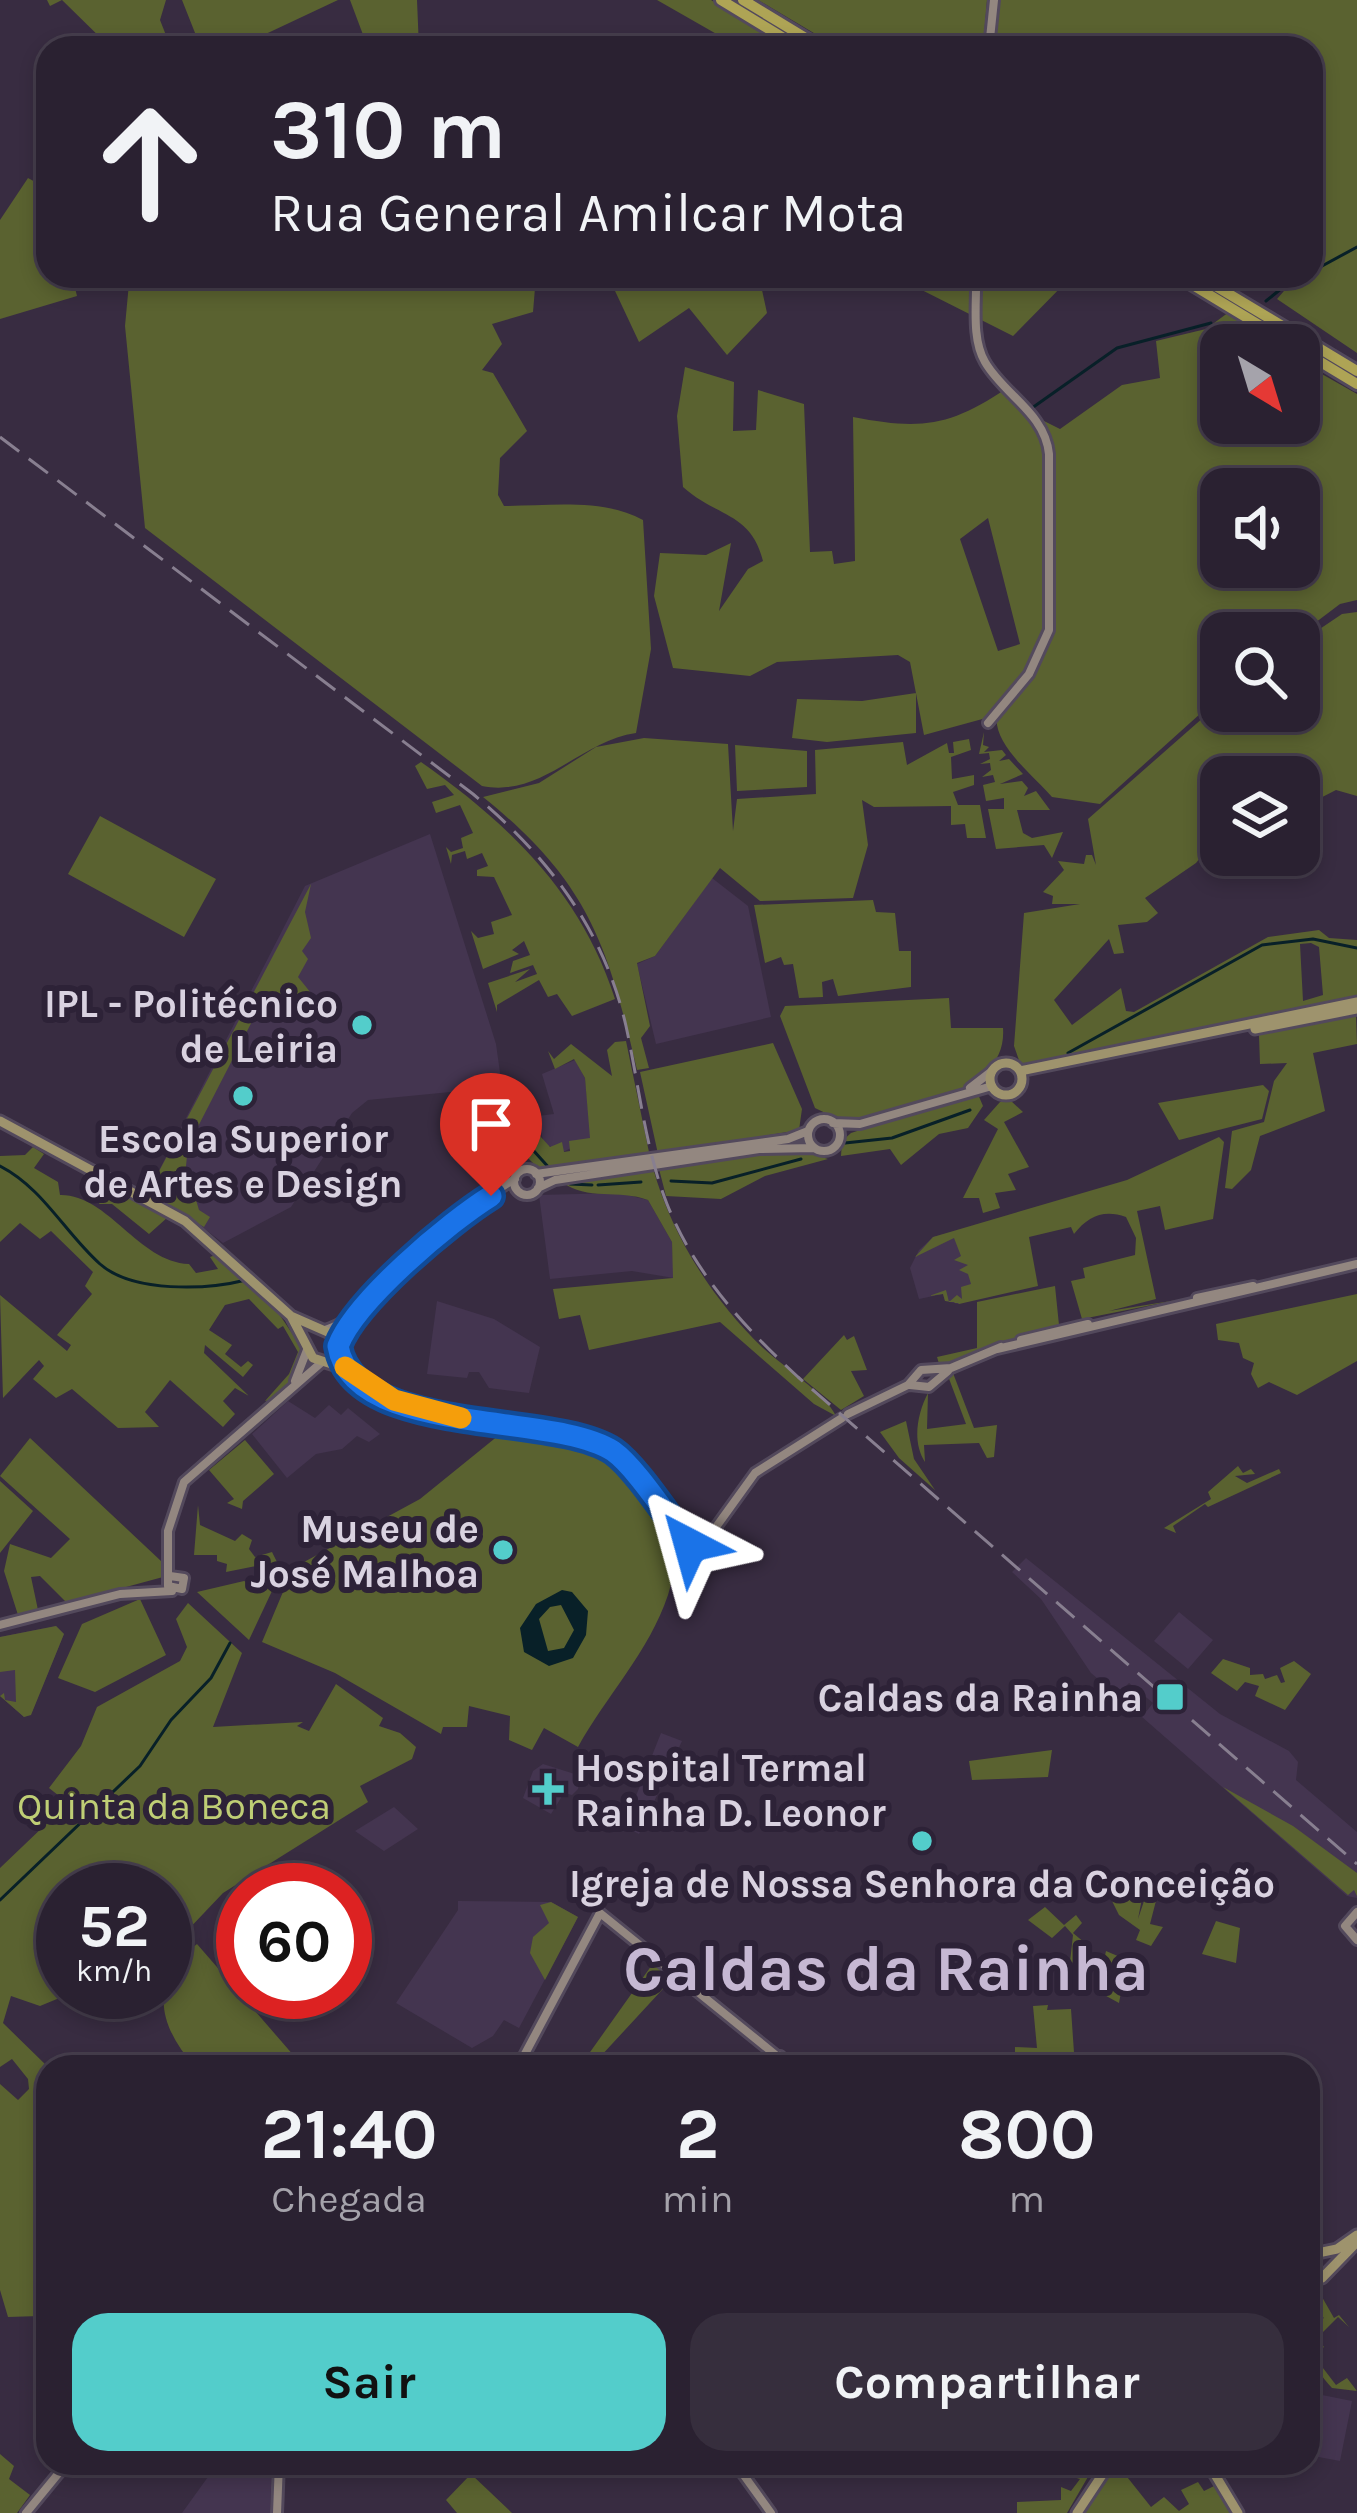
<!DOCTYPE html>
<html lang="pt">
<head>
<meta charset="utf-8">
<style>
  :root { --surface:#2a2131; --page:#362e3d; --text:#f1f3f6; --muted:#a5a3ab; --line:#463e4d; --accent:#53cdcb }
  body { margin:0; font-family:Karla,sans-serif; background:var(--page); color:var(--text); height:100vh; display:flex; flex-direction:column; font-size:45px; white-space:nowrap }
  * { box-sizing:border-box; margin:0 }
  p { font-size:39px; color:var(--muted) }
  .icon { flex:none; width:66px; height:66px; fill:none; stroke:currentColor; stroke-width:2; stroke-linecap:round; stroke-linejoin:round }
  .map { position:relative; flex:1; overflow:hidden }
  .sheet { position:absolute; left:36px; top:2055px; width:1284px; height:420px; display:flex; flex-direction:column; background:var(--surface); border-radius:36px; box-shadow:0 6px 18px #0003,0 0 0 3px var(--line) }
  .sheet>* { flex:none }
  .top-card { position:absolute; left:36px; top:36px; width:1287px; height:252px; border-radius:36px; box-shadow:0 6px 18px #0003,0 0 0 3px var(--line); background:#2a2131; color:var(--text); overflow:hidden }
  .needle { width:78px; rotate:142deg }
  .tools { position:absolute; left:1200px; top:324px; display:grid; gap:24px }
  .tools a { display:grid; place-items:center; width:120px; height:120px; border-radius:24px; background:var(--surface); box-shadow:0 6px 18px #0003,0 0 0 3px var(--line); font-size:60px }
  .speed { position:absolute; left:36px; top:1863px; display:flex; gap:24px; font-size:60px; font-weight:700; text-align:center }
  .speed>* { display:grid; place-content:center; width:156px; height:156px; border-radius:50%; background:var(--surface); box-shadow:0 6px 18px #0003,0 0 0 3px var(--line); line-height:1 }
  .speed small { font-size:30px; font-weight:400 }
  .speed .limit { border:18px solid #d22; background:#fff; color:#111 }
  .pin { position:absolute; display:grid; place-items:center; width:102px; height:102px; color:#fff; margin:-123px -51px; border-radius:50% 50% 50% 0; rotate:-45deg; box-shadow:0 0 12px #0007 }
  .pin .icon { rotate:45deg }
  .me { position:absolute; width:132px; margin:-66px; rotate:321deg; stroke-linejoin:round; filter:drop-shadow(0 0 9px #0008) }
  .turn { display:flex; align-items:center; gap:42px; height:252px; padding:0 36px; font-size:54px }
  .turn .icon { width:156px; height:156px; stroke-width:2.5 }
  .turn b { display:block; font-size:84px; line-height:102px }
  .eta { display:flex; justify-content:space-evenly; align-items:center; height:204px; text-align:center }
  .eta b { font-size:72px; font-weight:700; line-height:84px }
  .cta { display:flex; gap:24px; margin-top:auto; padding:24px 36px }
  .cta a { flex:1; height:138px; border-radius:36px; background:var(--accent); color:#111; font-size:48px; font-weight:700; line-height:138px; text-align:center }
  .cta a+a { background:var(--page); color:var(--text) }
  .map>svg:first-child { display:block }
  .built { fill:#443550 }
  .green { fill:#5a6230; fill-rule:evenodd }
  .water { fill:#082028; fill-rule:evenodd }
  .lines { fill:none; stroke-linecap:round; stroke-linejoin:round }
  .stream { stroke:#082028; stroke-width:3 }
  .secondary-casing { stroke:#53495c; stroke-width:14 }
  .primary-casing { stroke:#53495c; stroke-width:15 }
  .highway-casing { stroke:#53495c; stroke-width:16 }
  .secondary { stroke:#938780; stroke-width:8 }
  .primary { stroke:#9e936d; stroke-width:9 }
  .highway { stroke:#aea455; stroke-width:10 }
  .rail { stroke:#887f90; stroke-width:3; stroke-dasharray:24 12; stroke-linecap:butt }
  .route-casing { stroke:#114b97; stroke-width:30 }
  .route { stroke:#1a73e8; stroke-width:21 }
  .slow { stroke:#f59e0b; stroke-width:21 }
  .poi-dot { fill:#53cdcb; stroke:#2d2237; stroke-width:4.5 }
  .labels { text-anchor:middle; stroke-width:12; stroke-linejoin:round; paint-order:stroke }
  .poi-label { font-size:39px; font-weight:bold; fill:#d9d2e0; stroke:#2d2237; text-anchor:end }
  .park-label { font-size:39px; fill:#bfce75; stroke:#2d2237 }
  .town-label { font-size:63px; font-weight:bold; fill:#c6b8d3; stroke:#2d2237 }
</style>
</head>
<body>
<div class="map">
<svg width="1357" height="2513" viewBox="0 0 1357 2513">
  <rect width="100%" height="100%" fill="#382c41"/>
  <!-- built -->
  <path class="built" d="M430,834l66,210 6,43 -134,13 -16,13 -61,94 -68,36 -40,-31 -36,-18 158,-308z
    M712,878l36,28 23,111 -115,27 -19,-80 18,-8z
    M575,1060l10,18 6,60 -28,14 -19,-8 -3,-12 -19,-6 -1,-8 33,-4 -12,-40z
    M619,1193l29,7 24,42 2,36 -42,-7 -82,8 -11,-84z
    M969,1228l15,67 -25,9 -14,-3 -2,-7 -24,5 -9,-31 9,-18 14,-13z
    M437,1301l57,18 46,28 -11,46 -40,-5 -10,-16h-10l-2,6 -40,-4z
    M288,1401l27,17 14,-13 12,10 7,-7 32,26 -11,8 -12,-6 -15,13 -26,5 -29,24 -35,-44z
    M1026,1558l194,156 69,37 9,11 -2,18 61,52v66l-10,-2 -205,-179 11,-14 -24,-20 -12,12 -26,-22 -50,-74 -29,-27z
    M1179,1612l34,28 -25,29 -34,-28z
    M56,1626l8,8 -33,80 -7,3 -24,-21v-59z
    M661,1733l21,8 -43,93 -15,-8z
    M543,1764l38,12 -3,13 -6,6 -8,-2 -13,21 -28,-16 10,-27z
    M394,1807l24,22 -34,22 -29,-20z
    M458,1901l93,1 27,15 -59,111 -15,-8 -11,16 -21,12 -76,-45 62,-93z
    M1308,2376l14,19 30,6 -12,60 -32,-6z
    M218,2463h54l-2,50h-88z"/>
  <!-- green -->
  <path class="green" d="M47,0h119l-6,20 11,28h-60l-49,-48 -12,6z
    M182,0h156l-102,48h-35z
    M350,0h67l2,48h-51z
    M657,0h54l82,48h-52z
    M758,0h229l-4,48h-144z
    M998,0h359v353l-80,-54 20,-23h14v-228h-317z
    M28,178l20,11v87h51l-24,12 2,8 -77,23v-99z
    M140,276h396l-3,36 -41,12 10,20 -20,26 11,3 34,58 -27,27 -2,37 6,11c44,0 100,-8 139,14l8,129 -15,84c-56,8 -94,65 -154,53l-337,-258 -20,-202 4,-43z
    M608,276h151l8,37 -40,42 -38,-47 -50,34z
    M894,276h178l-59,60z
    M1229,312l44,33h-52v78h78v-62l58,33v206l-17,4 -41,31 -78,-2v62l-121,109 -48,-7c-18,-21 -60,-53 -55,-82l-73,20 -14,-73 -12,-7 -121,7 -27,14 -77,-8 -19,-72 6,-43 46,2 25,-12 -12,68 29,-42 15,-8c-12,-49 -47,-44 -80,-74l-6,-71 8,-49 49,15 -1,49 23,-1 2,-40 46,14 6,148 22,-1 2,13 21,-3 -2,-144c67,13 97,10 154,-29l23,26 30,15 62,-44 38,-7 -4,-37 50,-12zM1221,489h78v78h-78zM988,518l32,126 -22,7 -38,-112z
    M1357,612v184l-21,-6 -37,19v-32h-78v55l-25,31 -51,35 13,15 -11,9 -29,3 6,28 -10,1 -5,-15 -55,61 18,25 49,-37 5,23 8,1 134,-75 51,-7 10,8 28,2v62l-327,66 -10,-5 -6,-17 10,-133 56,-9h-28l1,-8 -10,-4 21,-22 -6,-9 26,3 2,-9h6l4,10 -8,-46 133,-117v9h78v-68l43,-29zM1311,943l8,4 4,48 -20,6 -3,-57z
    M916,693v40l-89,9 -35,-4 5,-39 65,2z
    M984,732l-1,13 6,2 -5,5 18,-2 4,5 -7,6 10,-2 14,15 -23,10 22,-3 6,7 -4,8 12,-5 14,19h-33l6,23 9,5 31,-6 -11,26 -8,-13 -48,4 -8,-40h16v-11l-18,3 -3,-16 12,-3 -2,-7 -11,2 9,-7 -1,-7 -10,1 10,-5 -1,-6 -10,1z
    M644,738l84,6 5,87 4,-32 79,-5 -1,-44 88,-8 4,23 40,-22 2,10h5l-1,-11 16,-3 2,11 -20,7 1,22 22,-4v10l-21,7 5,13h22l6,33h-19l-2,-14 -14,1v-19l-77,1 -12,-7 6,45 -15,53 -93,3 -40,-33 -65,88 -18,7 13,63 -9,12 8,30 -12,2c-29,-124 -48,-188 -154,-273l56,-14 57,-36z
    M735,745l72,6v36l-70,4z
    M421,762c88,62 160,131 194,237l-43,17 -15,-22 -9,3 -9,-17 -42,25v7l-9,-29 42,-14 -15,13 22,-8 -4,-9 -23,8 3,-12 17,-6 -6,-14 -12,9 7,4 -36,15 -12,-38 7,7 16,-4 -3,-12 21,-7 -18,-38 -17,-1v-6l11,-4 -6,-13 -15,6 -2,-8 -13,4 -1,9 -5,-17 5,5 12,-4 -2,-10 12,-5 -13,-28 -24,8 -4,-11 22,-7 -9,-10 -18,4 -12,-23z
    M100,816l116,63 -32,58 -116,-63z
    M311,884l-6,28 6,26 -9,13 6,8 -10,18 13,16 -11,19 -22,-14 -16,4 -74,144 -2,20 13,44 11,7 -6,10 -57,-33z
    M873,900l3,12 19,1 4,38h12v36l-73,9 -5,-17 -11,3 1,15 -24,1 -6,-34 -9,1 -3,-8 -16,6 -11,-58z
    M949,998l2,30h52c5,67 -98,79 -144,93l-19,-1 -25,-12 -35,-92 5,-10z
    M1356,1016l1,28 -44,9 12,58 -65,25 -9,34 -19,19 -7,-1 7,-57 32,-9 10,-41 13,-18 -27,1 -1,-29z
    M626,1041l24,116 -109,14 -15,-15 -6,-30h11l19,21 12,-5 2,10 6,-1 -1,-10 21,-3 -5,-60 -11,-19 -19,10 -7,-18 6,8 17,-15 41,32 -5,-26 8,-8z
    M773,1043l29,66 -3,21 -141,24 -18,-82z
    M1263,1085l6,6 -7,28 -83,21 -21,-37z
    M977,1092l6,14 -15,22 -29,6 -38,31 -11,-16 -49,7 1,-15 9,-8z
    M1010,1100l13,12 -19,10 25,45 -21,7 8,16 -21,3 5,15 -17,5 -4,-15h-16l35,-69 -14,-9 16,-18z
    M1219,1137l5,5 -11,77 -48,11 -5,-24 -23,5 19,88 -47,12 68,-11 -95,19 -11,-38 14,-3 -2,-10 52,-13 1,-17 -10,-21c-22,-8 -38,-1 -52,17l-3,-7 -42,10 9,49 -79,18 -1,-1h-3l-1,-1 -9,-1 -2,-7 -14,2 17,-6 3,12 8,-7 5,4 -1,-12 10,-3 -3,-10 -9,-4 9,-5 -14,-5 7,-4 -7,-18 -39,19 18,-20 194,-57z
    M33,1147l11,7 -10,14 24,14 2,13c48,-1 78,67 129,69l7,9 22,-4 -8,-12 8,-3 59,57 25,37c-1,21 -17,50 -37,53l24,-27 9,-22 -15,-26 -5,3 -29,-30 -24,6 -16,25 23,15 -7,9 16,13 7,-6 5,4 -10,12 -38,-32 -1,8 45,43 -14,-8 -12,13 12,13 -12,13 -53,-47 -25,32 14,15 -41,1 -46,-39 -16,9 -23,-19 11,-13 -5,-6 -36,38 -3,-103 67,56 4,-6 -14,-10 35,-41 -7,-8 8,-14 -42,-41 -11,8 -20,-16 -20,19v-86l25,-1z
    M795,1148l33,11 -63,17 -44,23 -55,-3 -7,-27z
    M653,1168c19,68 59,131 110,180 22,20 62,45 73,68l-22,-12 -94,-82 -131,28 -9,-35 -21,4 -6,-30 120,-11 -1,-36 -24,-42c-29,-11 -61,1 -86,-18z
    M110,1184l56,31 2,2 -19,17 -37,-30h-13z
    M1055,1286l4,39 -119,42 -3,-10 40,-9v-46z
    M1357,1294v67l-60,34 -28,-13 -11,6 -7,-14 3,-11 -11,-5 -4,-15 -21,-3 -2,-16z
    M844,1335l3,5 7,-4 13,34 -16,1 13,25 -23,14 -38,-31z
    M953,1373l21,55 23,-3 -3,32 -7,1 -8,-15 -55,2 1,17c-13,-20 -8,-48 3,-69l-1,36 39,-5 -18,-48z
    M906,1421l8,38 21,31 -36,-32 -19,-26z
    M499,1435c26,3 58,2 83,12 54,21 105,88 86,148 -19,57 -62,101 -90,152l-34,-19 -12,22 -23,-10 1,-24 -41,-10 -2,21h-24l-2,7 -106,-61 -73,-31 31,-74 127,-69z
    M30,1438l131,123 2,16 -96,26 -27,-27 -9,1 7,33 -20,5 -14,-44 6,-27 41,14 19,-19 -70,-63z
    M245,1440l29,34 -31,27 -1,8 -15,-6 7,-4 -25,-29z
    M1238,1466l5,7 8,-4 4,5 -20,2 12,7 32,-14 2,4 -73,34 -3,-3 -32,22 3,7 -12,-5 47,-29 -3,-7z
    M0,1481l33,30 -33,42z
    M198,1505l2,20 35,16 7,-7 10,6 -3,9 6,8 17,-5 5,10 -51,10 1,-8 -10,-3v-6h-23z
    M280,1574l-31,66 -52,-48 47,-11 17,6 4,-10z
    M140,1599l26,56 -71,37 -37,-14 24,-54z
    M188,1603l54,50 -29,74 90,-5 -6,4 12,5 27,-47 47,34 -4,8 21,7 16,14 -4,12 -52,27 8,16 -145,91 -58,61v-64h-102v102h11l-34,14 -29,-10 -8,27 45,44v192l-8,57 -32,1 -8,-27v-206l18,16 11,-11 -1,-10 -16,-20 -12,8v-199l68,-65 -19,-15 32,-42 16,-39 83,-46 7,-14 -11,-28z
    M56,1626l8,8 -33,81 -7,2 -24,-21 4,-3 1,7 11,2 -1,-32 -15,2v-35z
    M1223,1659l27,9v7l13,-1 2,5 12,-4 4,8 4,-1 -5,-14 14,-7 17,13 -26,36 -30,-14 4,-10 -14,-4 -8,9 -26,-18z
    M1052,1750l-4,27 -76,3 -3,-19z
    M1223,1787l70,39 64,47v23l-3,-6 -6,5z
    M1135,1875l11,3 -8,41 8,-24 11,2 -7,27 13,3 -12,19 -15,-6 4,-10 -21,-15 -10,-20 14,-4z
    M551,1902l27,15 -33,63 -15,-27 3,-16 16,-14 -9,-18z
    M1045,1907l19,18 12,-10 6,8 -9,10 12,10 -6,21 -9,-2 3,-27 -8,-9 -13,12 -24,-18z
    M1216,1921l24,7 -4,35 -34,-9z
    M197,1944l104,120 -2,3h-104c-37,-42 -47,-85 2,-123z
    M1106,1951l21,9 -8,43 -22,-12z
    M654,1962l19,16 -73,79 11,10 -23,-12z
    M1048,2005l-1,5 24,-1 4,58h-18l2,-14 -8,-1 -2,8 -34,-6v-7l22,1 -4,-42z
    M1308,2288l10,2 16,28 5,-3 10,12 -11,-10 -21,21 7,9 -11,8 23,30 11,-7 10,13 -25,-3c-17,-18 -23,-33 -15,-57l-9,-2v-23l10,15 6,-3 -11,-11 8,-6z
    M0,2454l14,12 -5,13 21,16 -13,18h-17z
    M1096,2463l-29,50h-50v-11l44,-2v-13l10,4 9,-12 -17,-5z
    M1116,2463l35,44 13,-10 15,14 10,-7 -8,-14 17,-8 6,9 10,-5 16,27h-145z
    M471,2474l41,39h-55l-11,-13z"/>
  <!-- water -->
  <path class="water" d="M562,1590l10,2 16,19 -2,24 -13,23 -24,8 -25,-14 -4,-24 16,-24zM561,1605l13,25 -10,18 -16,3 -9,-32 11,-12z"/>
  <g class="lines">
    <!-- stream -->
    <path class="stream" d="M1311,272l46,-25
      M1266,301l31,-25
      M1032,408l85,-60 94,-25
      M1068,1053l194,-108 51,-6 44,9
      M524,1140l27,30
      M845,1143l47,-5 78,-28
      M0,1166c43,22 65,67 100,98 33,29 106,26 146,16
      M671,1181l41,2 89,-24
      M570,1184l22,1
      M598,1185l43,-3
      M0,1900l140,-134 31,-46 40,-42 19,-35"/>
    <!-- secondary casing -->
    <g class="secondary-casing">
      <path id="secondary" d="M989,48l5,-48
        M976,276c1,26 -5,62 9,86 19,33 60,51 64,92v176l-20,44 -41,49
        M970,1088l22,-17
        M808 1135a16 16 0 1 1 32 0a16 16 0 1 1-32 0Z
        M833,1123l27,1 132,-38
        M514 1182a13 13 0 1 1 26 0a13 13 0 1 1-26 0Z
        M536,1174l252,-35 20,-8
        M538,1188l17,-8 204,-31 55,-1
        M1197,1298l56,-12
        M325,1330c59,-19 124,-115 190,-151
        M1021,1340l67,-16
        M338,1345l14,-27
        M997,1349l360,-85
        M295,1381l12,-31
        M910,1385l19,2 19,-16
        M848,1414l60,-29 13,-15 30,-2 50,-21
        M698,1552l57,-79 87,-55
        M170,1576l14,2 -2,11 -14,-3v-55l16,-49 138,-120
        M0,1625l120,-31 52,-3
        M1357,1912l-12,14 12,14
        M518,2067l82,-154 177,143
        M772,2067l8,-11 12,11
        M735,2463l36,50
        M26,2513l41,-50
        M277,2513l2,-50"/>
    </g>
    <!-- primary casing -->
    <g class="primary-casing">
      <path id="primary" d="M1255,1029l102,-20
        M990 1079a16 16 0 1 1 32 0a16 16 0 1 1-32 0Z
        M1020,1071l337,-69
        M0,1121l185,100 106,95 41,18 15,35
        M291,1316l22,42 34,11 66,39 151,27 46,15 86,98 -4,16 -12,-5 -7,-34
        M1308,2255l29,-6 20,-14
        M1308,2279l14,-1 35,-36
        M1208,2463l30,50
        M1077,2513l33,-50"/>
    </g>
    <!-- highway casing -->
    <g class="highway-casing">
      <path id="highway" d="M721,0l79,48
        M743,0l79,48
        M1178,276l114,69
        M1199,276l158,95
        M1299,349l58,35"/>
    </g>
    <!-- secondary -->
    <use href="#secondary" class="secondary"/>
    <!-- primary -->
    <use href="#primary" class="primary"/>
    <!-- highway -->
    <use href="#highway" class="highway"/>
    <!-- rail -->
    <path class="rail" d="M0,437l473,357c75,62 131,136 153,232 13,59 19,122 41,178 28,70 77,123 131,173l559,487"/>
  </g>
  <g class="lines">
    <!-- route casing -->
    <g class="route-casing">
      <path id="route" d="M491,1196c-42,26 -136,105 -153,150 15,92 214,65 275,105 24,17 57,70 77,94"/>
    </g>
    <!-- route -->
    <use href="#route" class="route"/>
    <!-- slow -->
    <path class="slow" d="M345,1367l49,33 67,18"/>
  </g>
  <!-- markers -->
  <g class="poi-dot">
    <circle cx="362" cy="1025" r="12"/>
    <circle cx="243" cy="1096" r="12"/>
    <circle cx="503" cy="1550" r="12"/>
    <rect x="1155" y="1682" width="30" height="30" rx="6"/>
    <path d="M542 1771h12v12h12v12h-12v12h-12v-12h-12v-12h12z"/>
    <circle cx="922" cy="1841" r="12"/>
  </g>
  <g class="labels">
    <!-- poi labels -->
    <g class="poi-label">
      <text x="338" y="1017">IPL - Politécnico<tspan x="338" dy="45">de Leiria</tspan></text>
      <text x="243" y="1152" text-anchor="middle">Escola Superior<tspan x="243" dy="45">de Artes e Design</tspan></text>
      <text x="479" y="1542">Museu de<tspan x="479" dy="45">José Malhoa</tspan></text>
      <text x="1143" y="1711">Caldas da Rainha</text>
      <text x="575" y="1781" text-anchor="start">Hospital Termal<tspan x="575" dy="45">Rainha D. Leonor</tspan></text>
      <text x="922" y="1897" text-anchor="middle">Igreja de Nossa Senhora da Conceição</text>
    </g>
    <!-- park labels -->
    <g class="park-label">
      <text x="174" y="1819">Quinta da Boneca</text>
    </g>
    <!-- town labels -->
    <g class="town-label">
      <text x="886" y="1990">Caldas da Rainha</text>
    </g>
  </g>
</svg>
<div class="tools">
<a><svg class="needle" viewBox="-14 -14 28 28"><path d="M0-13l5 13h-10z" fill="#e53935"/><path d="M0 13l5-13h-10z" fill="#a5a3ab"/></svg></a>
<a><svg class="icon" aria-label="sound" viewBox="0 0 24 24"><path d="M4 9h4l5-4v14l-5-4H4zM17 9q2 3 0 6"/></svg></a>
<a><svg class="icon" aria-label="search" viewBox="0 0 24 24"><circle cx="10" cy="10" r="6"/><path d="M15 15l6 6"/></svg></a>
<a><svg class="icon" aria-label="layers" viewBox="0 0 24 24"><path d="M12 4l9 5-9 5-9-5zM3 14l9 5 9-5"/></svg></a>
</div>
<div class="speed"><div>52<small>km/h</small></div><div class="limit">60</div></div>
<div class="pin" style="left:491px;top:1196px;background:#d93025"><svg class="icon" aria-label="arrive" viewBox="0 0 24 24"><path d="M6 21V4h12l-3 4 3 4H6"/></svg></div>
<svg class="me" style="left:690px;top:1545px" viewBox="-20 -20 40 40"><path d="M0-17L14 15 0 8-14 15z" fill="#1a73e8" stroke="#fff" stroke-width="4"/></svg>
<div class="top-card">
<div class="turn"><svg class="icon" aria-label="ahead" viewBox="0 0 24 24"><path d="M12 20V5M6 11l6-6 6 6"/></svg><div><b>310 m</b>Rua General Amilcar Mota</div></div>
</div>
<section class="sheet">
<div class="eta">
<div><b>21:40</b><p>Chegada</p></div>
<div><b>2</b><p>min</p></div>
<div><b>800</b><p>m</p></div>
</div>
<div class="cta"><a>Sair</a><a>Compartilhar</a></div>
</section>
</div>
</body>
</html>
